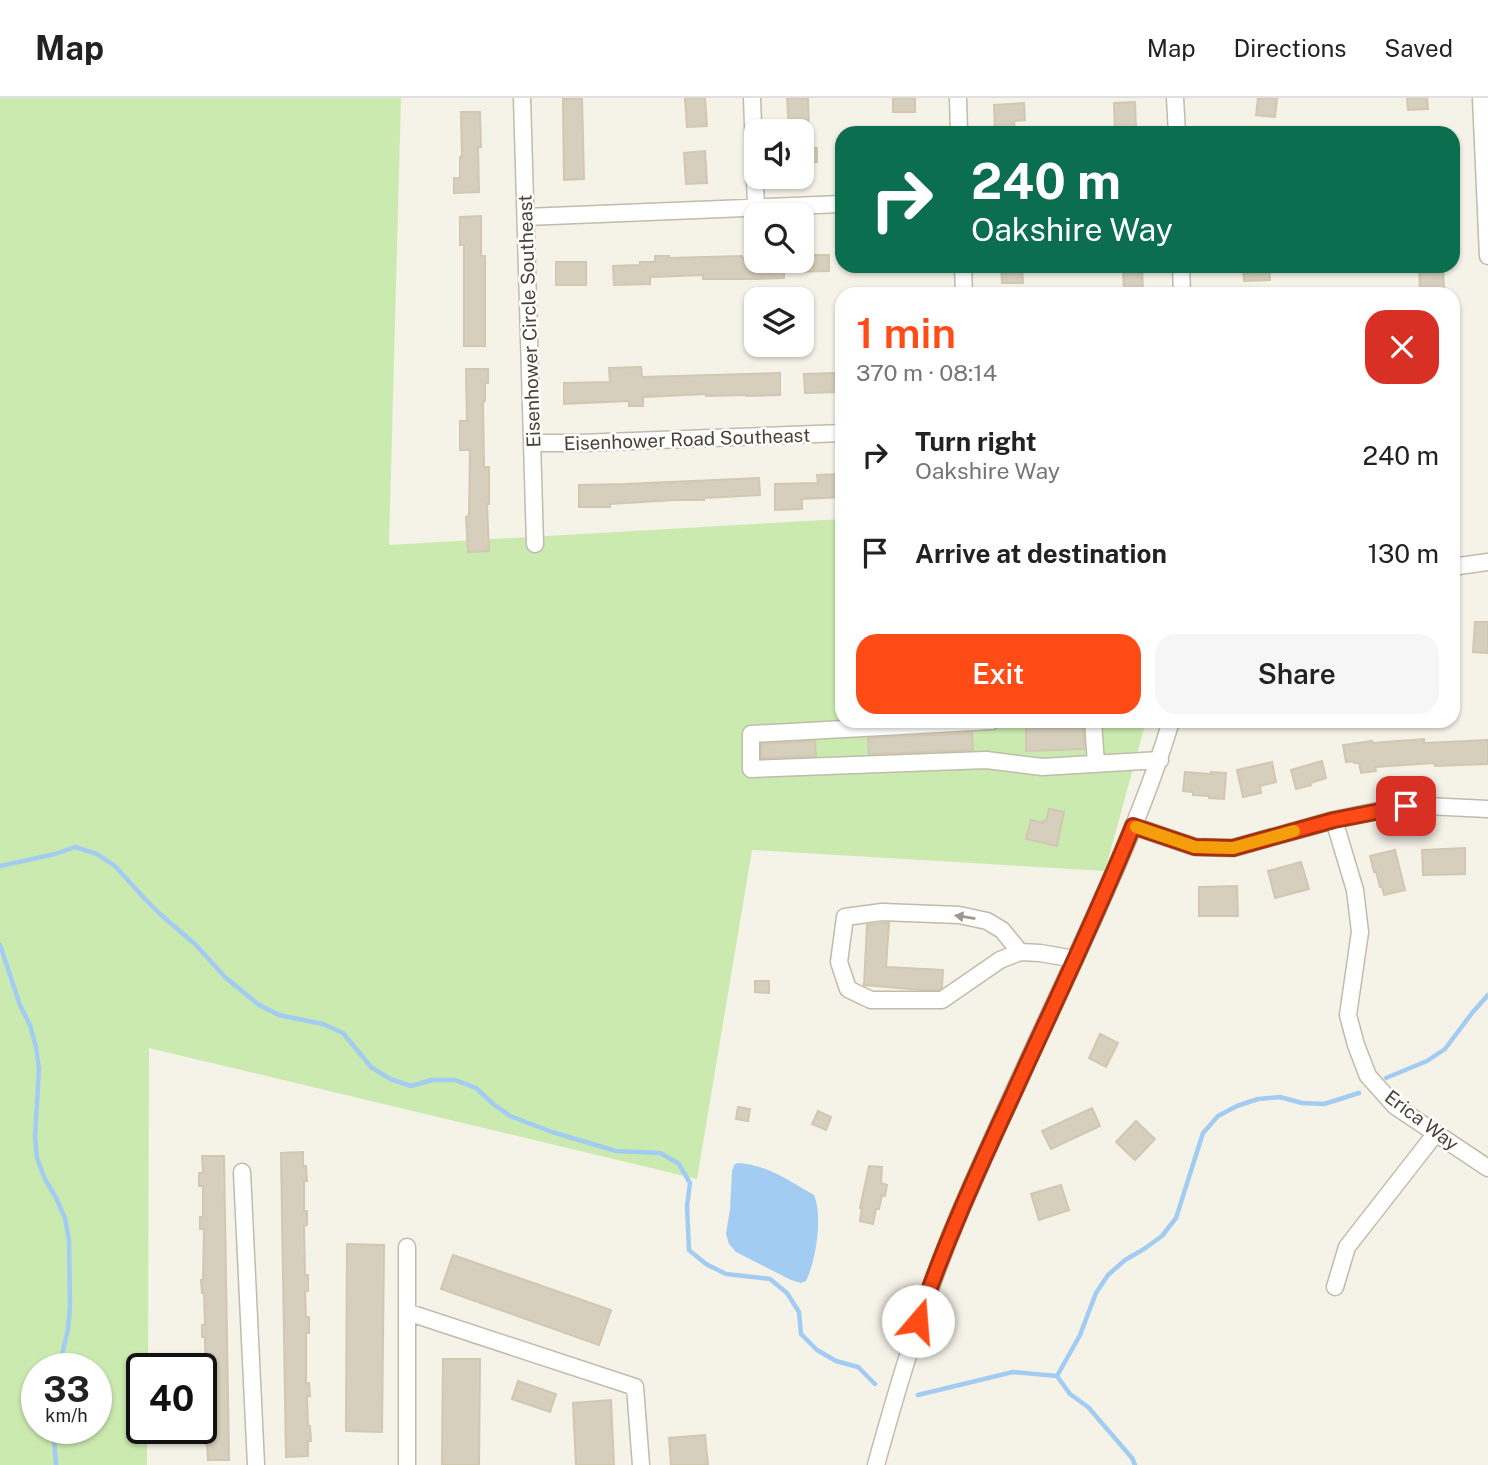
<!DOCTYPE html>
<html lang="en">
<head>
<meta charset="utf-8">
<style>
  :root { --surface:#fff; --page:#f6f6f6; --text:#222; --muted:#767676; --line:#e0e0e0; --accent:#ff4b15 }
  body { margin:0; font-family:"Public Sans",sans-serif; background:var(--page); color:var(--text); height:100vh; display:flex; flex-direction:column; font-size:26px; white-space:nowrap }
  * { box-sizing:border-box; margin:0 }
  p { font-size:23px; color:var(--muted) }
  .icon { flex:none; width:38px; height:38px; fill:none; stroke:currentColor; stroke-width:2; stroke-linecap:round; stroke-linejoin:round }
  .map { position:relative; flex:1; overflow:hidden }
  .side { position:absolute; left:835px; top:189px; width:625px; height:441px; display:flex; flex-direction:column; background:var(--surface); border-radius:21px; box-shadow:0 2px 5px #0004 }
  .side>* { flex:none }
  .banner { position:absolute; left:835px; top:28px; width:625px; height:147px; border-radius:21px; box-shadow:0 2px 5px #0004; background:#0b6e4f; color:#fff; overflow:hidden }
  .fabs { position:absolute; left:744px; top:21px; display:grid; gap:14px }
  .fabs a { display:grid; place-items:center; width:70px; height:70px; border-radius:14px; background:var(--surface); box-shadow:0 2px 5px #0004; font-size:35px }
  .speed { position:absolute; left:21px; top:1255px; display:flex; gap:14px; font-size:35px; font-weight:700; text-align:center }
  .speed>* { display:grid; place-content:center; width:91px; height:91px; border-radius:50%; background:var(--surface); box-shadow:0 2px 5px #0004; line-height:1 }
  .speed small { font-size:18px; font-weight:400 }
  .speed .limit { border:4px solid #111; border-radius:10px; background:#fff; color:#111 }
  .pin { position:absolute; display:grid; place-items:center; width:60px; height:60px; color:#fff; margin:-30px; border-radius:14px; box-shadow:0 4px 10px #0006 }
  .me { position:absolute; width:77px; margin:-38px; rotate:18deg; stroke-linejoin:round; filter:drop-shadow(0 0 5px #0008) }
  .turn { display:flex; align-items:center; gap:24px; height:147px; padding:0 21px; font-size:32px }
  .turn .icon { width:91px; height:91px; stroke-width:2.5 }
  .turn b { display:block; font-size:49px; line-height:60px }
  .round { display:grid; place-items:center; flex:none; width:74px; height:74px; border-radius:21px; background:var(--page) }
  .head { display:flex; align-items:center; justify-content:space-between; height:119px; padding:0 21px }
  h1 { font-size:42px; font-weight:600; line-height:52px; color:var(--accent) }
  .action { display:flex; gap:14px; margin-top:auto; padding:14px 21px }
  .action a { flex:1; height:80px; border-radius:21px; background:var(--accent); color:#fff; font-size:28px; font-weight:600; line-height:80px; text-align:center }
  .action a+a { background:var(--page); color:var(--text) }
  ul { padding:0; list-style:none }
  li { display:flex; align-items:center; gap:21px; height:98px; padding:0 21px }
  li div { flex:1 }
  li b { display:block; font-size:26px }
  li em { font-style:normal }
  header { display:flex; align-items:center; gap:42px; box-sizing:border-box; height:98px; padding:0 35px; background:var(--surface); border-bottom:2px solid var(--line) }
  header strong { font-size:33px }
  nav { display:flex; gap:38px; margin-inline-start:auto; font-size:24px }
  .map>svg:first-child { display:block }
  .green { fill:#cbeab0; fill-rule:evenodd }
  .water { fill:#a3ccf3 }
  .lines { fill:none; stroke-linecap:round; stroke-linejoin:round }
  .stream { stroke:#a3ccf3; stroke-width:4.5 }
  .building { fill:#d7cfbd; stroke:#d2c7b0; stroke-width:2 }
  .minor-casing { stroke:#c1bbaa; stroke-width:19 }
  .minor { stroke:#fff; stroke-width:16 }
  .oneway { fill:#9b9891 }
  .route-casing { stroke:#a6310e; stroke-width:18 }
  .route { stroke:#ff4b15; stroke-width:12 }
  .slow { stroke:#f59e0b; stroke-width:12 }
  .labels { text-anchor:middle; stroke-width:5; stroke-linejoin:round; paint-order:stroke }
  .street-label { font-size:19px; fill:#494337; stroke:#fff }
</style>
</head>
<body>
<header>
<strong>Map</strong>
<nav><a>Map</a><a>Directions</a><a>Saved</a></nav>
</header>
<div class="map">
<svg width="1488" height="1367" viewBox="0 0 1488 1367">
  <rect width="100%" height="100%" fill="#f5f2e8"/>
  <!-- green -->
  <path class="green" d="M0,0h401l-12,447 453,-26v202h304l-41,150 -353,-21 -55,329 -548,-131 -1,320h-6v60h5v37h-147zM37,1270h59v60h-59z"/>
  <!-- water -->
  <path class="water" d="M737,1065c29,1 52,18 77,32 9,22 2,65 -8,86l-5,2 -10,-3 -55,-28 -7,-8 -3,-10 4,-25 2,-38 2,-6z"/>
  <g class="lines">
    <!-- stream -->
    <path class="stream" d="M0,768l55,-12 20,-7 22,7 18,12 30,33 16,16 34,29 30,33 34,28 20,10 44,9 20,9 28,34 19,12 21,7 21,-6h23l21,8 16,15 18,13 42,16 64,19 44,2 19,11 11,19 -3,23 2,44 17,14 20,10 44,5 17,14 12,19 2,22 16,16 19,11 22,6 17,17
      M0,847l20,60 10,20 6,22 3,22 -4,67 2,22 8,21 11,19 9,20 4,22 1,67 -2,22 -9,39
      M1386,980l41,-17 18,-12 27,-36 16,-18
      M1057,1278l23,-41 16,-42 12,-18 17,-15 19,-11 18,-13 14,-18 27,-85 15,-17 19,-10 21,-7 22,-2 22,6 22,1 35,-11
      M1057,1278l13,18 18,13 44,51 3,7
      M918,1297l95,-23 44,4
      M53,1330l3,37"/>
  </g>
  <!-- building -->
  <path class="building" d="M582,0l2,81 -20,1 -1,-81z
    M685,0h20l2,28 -20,1z
    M787,0h21l1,33h-20z
    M893,0h22v14h-22z
    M1258,0h19l-2,19 -19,-2z
    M1407,0h20l1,11 -20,1z
    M1135,4l1,27 -21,1 -1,-27z
    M1024,5l1,17 -11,1 1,12h-20l-1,-28z
    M461,14h19l1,35h-3l1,45 -25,1v-15h6v-21h2z
    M802,50h15v14h-15z
    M705,53l2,32 -21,1 -2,-31z
    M481,118v40h4v90h-21v-101h-4v-28z
    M802,157h27v16l-45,1v6l-28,1h-53v-4l-53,2v7l-36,1 -1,-19 27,-1v-3h15v-6h14v2l73,-2v2l14,-1v4h46z
    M556,164h30v23h-30z
    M1001,168h21l1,17h-21z
    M1123,168h19l1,28h-19z
    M1243,168h26l1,14 -26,1z
    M1419,168h24l1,23 -24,1z
    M641,269l1,10 138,-4v22l-33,1v-1l-41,1v-2l-63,3v9h-14v-5l-65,3v-21l46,-1 -1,-14z
    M466,271h22v14h-3v18l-2,1 1,65h5v37h-2l2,47 -21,1 -2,-35 3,-1 1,-66h-10v-29h7z
    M835,275l1,19 -31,1 -1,-19z
    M842,376v23l-40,2v10l-27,1v-26l43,-1 -1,-8z
    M759,380l1,17 -56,3v2h-30l-64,4v3h-31v-22l46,-1z
    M1475,524h13v31l-15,-1z
    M1083,627l1,24 -58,2v-24z
    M972,635l1,17 -104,4 -1,-16z
    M1424,641v4l64,-3v24l-53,2 -1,-3 -59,4 1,4 -15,2 -2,-10h-5l-1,-2 -7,1 -3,-17 29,-4v2z
    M815,643l1,15 -55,2v-14z
    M1322,663l4,17 -16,5 1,2 -15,4 -5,-19z
    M1272,664l4,20 -16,4 1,7 -18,4 -6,-27z
    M1185,674l26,2v-2l15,1 -2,26 -15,-1v-2l-16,-1v-3l-10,-1z
    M1049,711l15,3 -7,34 -31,-7 5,-19 12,3v-2h3z
    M1465,750v26l-42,1 -1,-25z
    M1395,752l10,40 -21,5 -2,-8h-2l-4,-16 -2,1 -4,-16z
    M1301,764l8,27 -34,9 -7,-27z
    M1237,788l1,30h-39v-29z
    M883,825h6l-3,44 57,3 -1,17 -3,3h-17l-58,-5 3,-60z
    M755,883h14v12l-14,-1z
    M1100,936l18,9 -12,24 -17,-9z
    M738,1009l12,2 -2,12 -12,-2z
    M1092,1010l8,18 -49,23 -9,-18z
    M818,1013l13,6 -5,13 -14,-6z
    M1136,1023l19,18 -20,21 -19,-18z
    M303,1054v14h3l1,15h-3v30h3v14l-3,1 1,49h3v16h-3l1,26h3v16h-3v50h3l1,13h-3l1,30h2l1,15h-3v15l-22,1 -5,-304z
    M202,1058h22l5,304h-21l-1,-16h-2v-17h2l-1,-26h-2l-1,-14h3l-1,-50h-3v-12h3l-1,-32h-2l-1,-13h2l1,-51h-4v-12h3v-31h-4v-13h4z
    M869,1068l13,1 -1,16 6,2 -2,11 -3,-1 -3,14h-3l-3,15 -13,-3 2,-13h-2z
    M1061,1087l8,25 -30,10 -8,-26z
    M347,1146l37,1 -2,187 -36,-1z
    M453,1157l158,55 -12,35 -158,-56z
    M443,1261h37l-1,106h-37z
    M518,1283l38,13 -6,18 -38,-13z
    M611,1302l3,65h-38l-3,-62z
    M705,1337l3,30h-37l-2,-27z"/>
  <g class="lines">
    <!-- minor casing -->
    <g class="minor-casing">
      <path id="minor" d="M522,0l13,446
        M752,0l4,109
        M958,0l1,35
        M1175,0l2,35
        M1481,0l7,158
        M526,119l316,-13
        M963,168l1,28
        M1181,168l1,28
        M532,345h48l262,-10
        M1452,469l36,-5
        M992,623l-241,13v35l235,-9 56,7 118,-7
        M1093,623l3,43
        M1334,722l21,70 5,42 -12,83 8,30 12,31 27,30 93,62
        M1133,728l62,21 38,1 101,-28 72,-15 82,4
        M1020,854l-18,-22 -15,-9 -28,-6 -77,-3 -37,5 -6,45 9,27 23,11h71l58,-40 20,-8 20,1 35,6
        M242,1074l14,293
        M407,1149v218
        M1335,1189l12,-40 89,-114
        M407,1214l228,75 6,78
        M876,1367c26,-94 54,-187 94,-276 34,-78 70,-155 106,-232 35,-77 71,-155 95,-236"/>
    </g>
    <!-- minor -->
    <use href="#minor" class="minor"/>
  </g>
  <!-- one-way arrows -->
  <defs><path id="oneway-solid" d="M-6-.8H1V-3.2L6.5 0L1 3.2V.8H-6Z" transform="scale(1.75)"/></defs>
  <use class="oneway" href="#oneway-solid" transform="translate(965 819) rotate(-171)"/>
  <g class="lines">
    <!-- route casing -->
    <g class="route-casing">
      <path id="route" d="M918,1223c26,-76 59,-149 93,-222 41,-91 85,-181 122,-273l62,21 38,1 101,-28 72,-14"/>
    </g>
    <!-- route -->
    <use href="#route" class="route"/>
    <!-- slow -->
    <path class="slow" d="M1136,729l59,20 38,1 61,-17"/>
  </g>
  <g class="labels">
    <!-- street labels -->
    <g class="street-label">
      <text transform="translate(529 223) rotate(-92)" y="7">Eisenhower Circle Southeast</text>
      <text transform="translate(687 341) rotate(-2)" y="7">Eisenhower Road Southeast</text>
      <text transform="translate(1422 1022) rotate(37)" y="7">Erica Way</text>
    </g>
  </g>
</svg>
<div class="fabs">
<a><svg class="icon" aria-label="sound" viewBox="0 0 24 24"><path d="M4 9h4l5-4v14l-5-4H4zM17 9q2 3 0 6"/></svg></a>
<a><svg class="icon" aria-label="search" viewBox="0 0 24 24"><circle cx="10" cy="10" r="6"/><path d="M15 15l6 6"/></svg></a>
<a><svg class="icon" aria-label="layers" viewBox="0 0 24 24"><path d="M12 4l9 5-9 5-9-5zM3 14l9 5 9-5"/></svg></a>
</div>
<div class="speed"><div>33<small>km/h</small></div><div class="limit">40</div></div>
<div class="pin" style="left:1406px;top:708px;background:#d93025"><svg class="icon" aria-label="arrive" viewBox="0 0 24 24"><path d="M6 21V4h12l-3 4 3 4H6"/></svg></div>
<svg class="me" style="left:918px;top:1223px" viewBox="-20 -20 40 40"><circle r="19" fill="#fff"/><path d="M0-13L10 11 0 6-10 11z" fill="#ff4b15"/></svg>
<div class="banner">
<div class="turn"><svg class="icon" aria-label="right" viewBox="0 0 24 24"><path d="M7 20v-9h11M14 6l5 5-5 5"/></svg><div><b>240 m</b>Oakshire Way</div></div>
</div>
<section class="side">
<div class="head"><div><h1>1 min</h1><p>370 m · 08:14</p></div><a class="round" style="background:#d93025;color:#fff"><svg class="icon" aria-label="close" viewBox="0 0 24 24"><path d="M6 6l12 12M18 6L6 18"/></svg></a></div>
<ul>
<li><svg class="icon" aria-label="right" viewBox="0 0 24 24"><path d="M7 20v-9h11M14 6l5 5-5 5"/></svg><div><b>Turn right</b><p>Oakshire Way</p></div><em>240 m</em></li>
<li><svg class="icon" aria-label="arrive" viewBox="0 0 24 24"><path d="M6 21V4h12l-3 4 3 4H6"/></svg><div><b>Arrive at destination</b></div><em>130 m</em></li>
</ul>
<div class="action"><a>Exit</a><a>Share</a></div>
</section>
</div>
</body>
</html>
